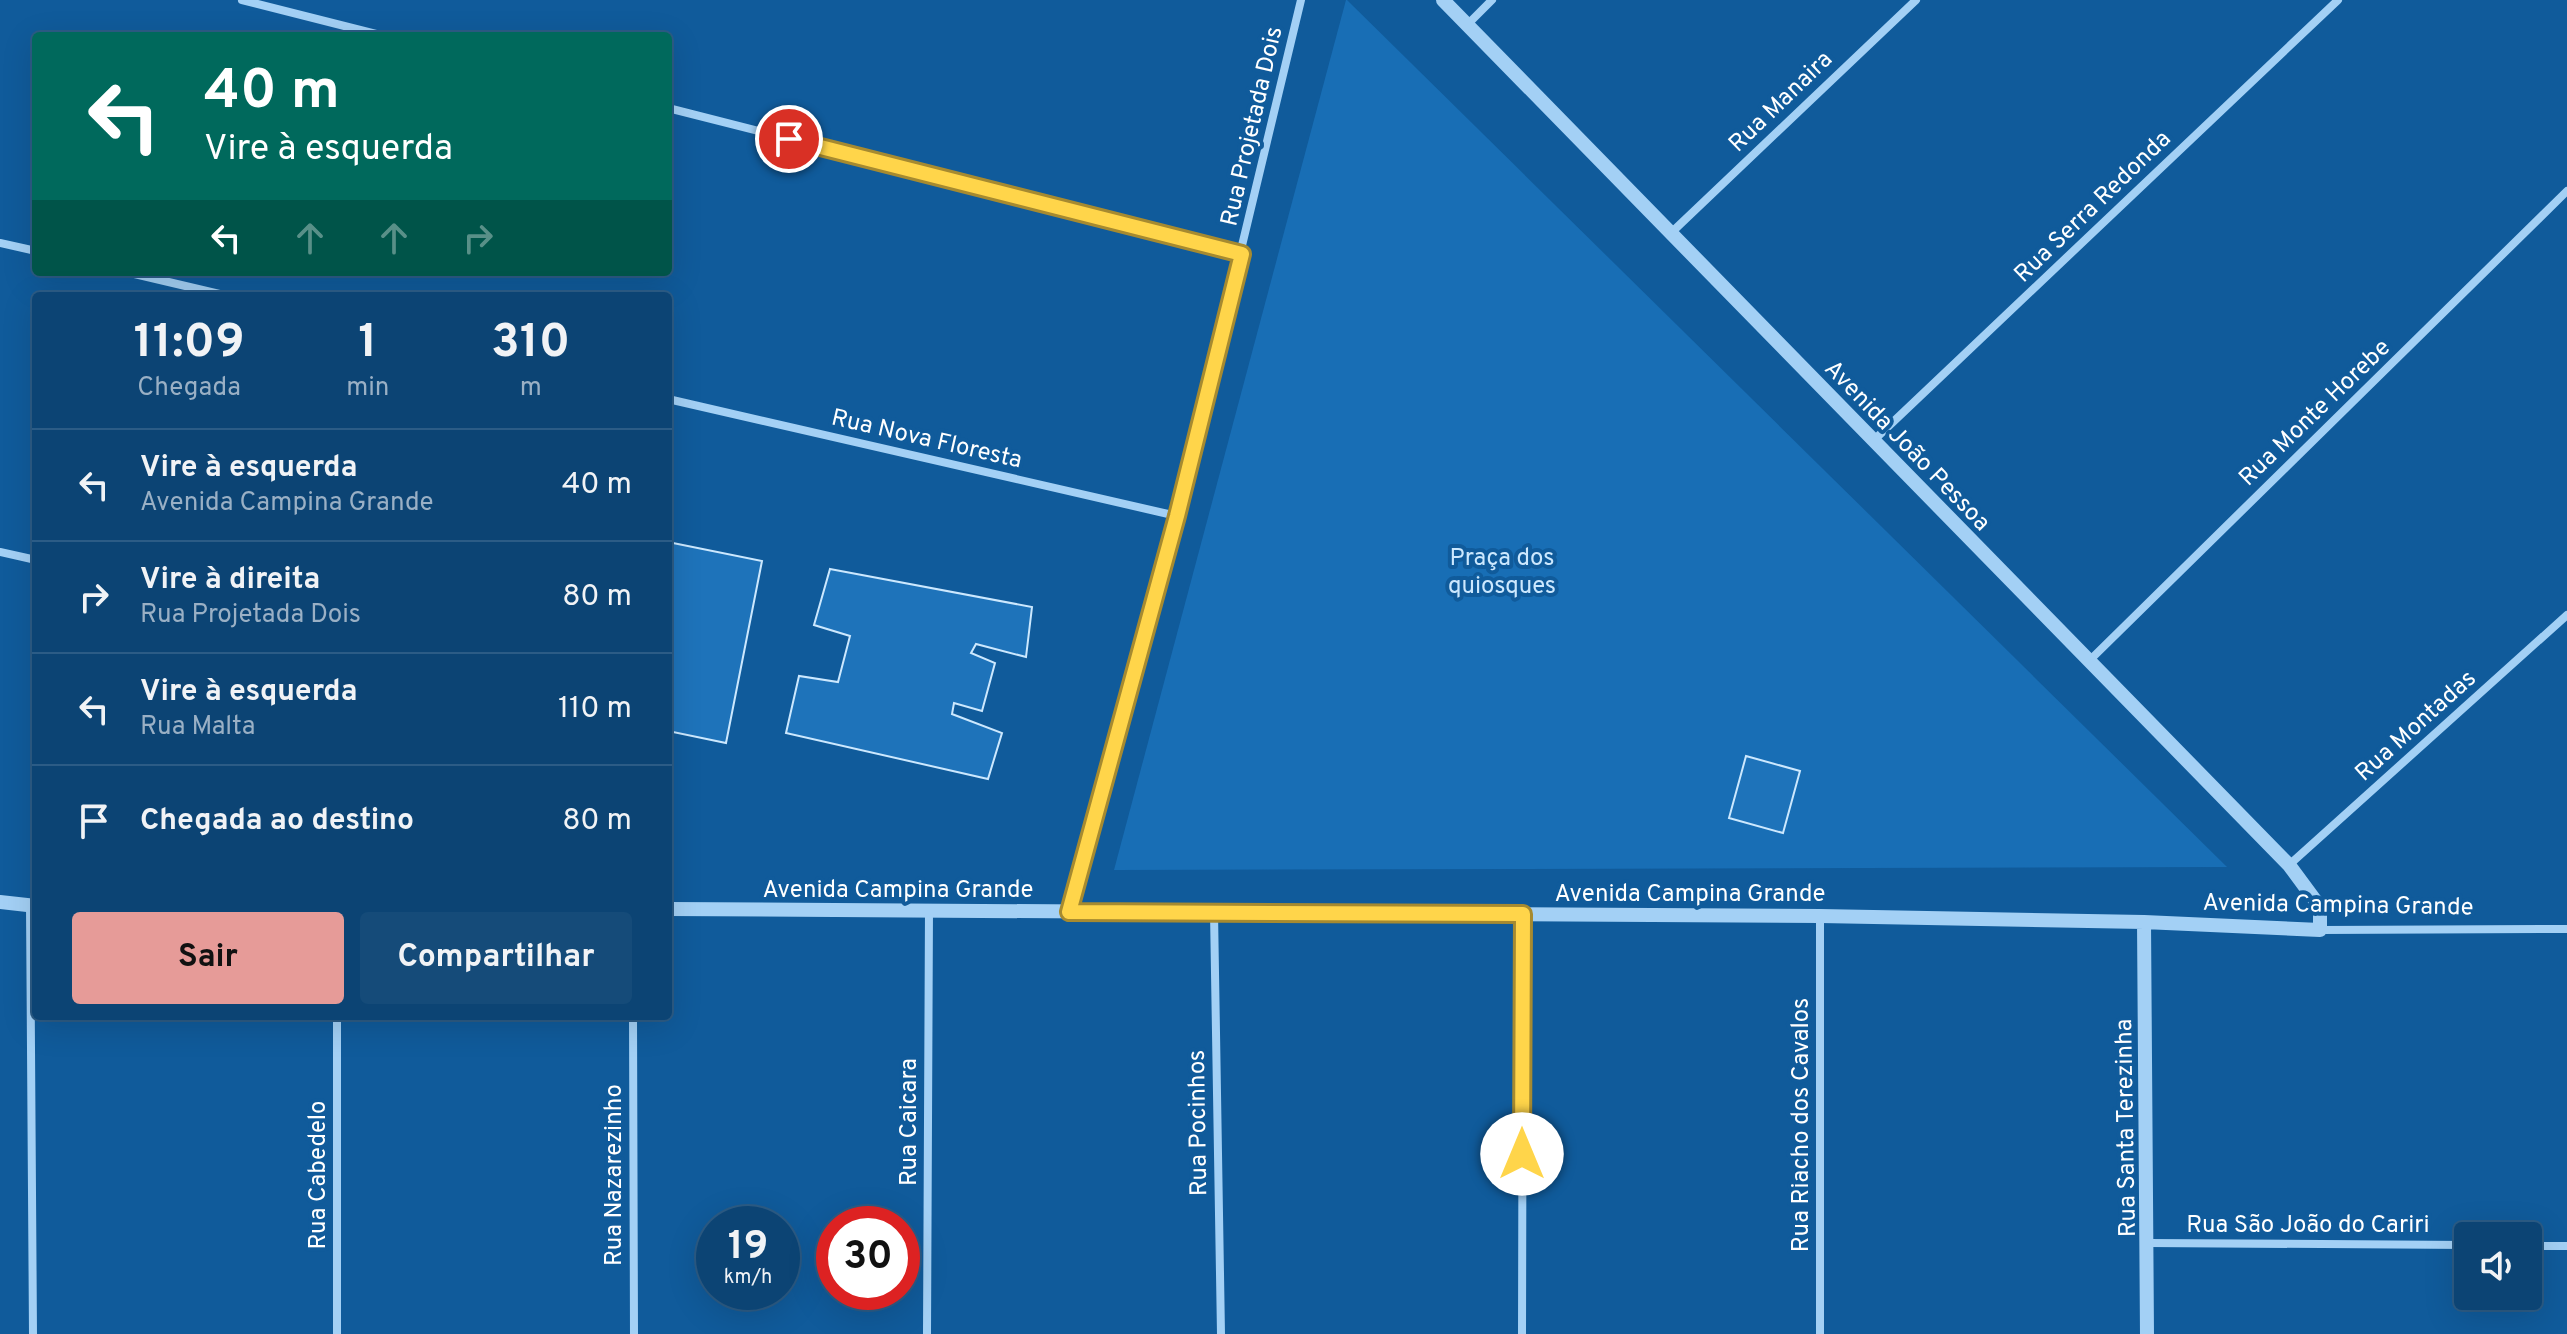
<!DOCTYPE html>
<html lang="pt">
<head>
<meta charset="utf-8">
<style>
  :root { --surface:#0c4474; --page:#154b79; --text:#f1f3f6; --muted:#9ab0c5; --line:#2c5c86; --accent:#e69b98 }
  body { margin:0; font-family:Overpass,sans-serif; background:var(--page); color:var(--text); height:100vh; display:flex; flex-direction:column; font-size:30px; white-space:nowrap }
  * { box-sizing:border-box; margin:0 }
  p { font-size:26px; color:var(--muted) }
  .icon { flex:none; width:44px; height:44px; fill:none; stroke:currentColor; stroke-width:2; stroke-linecap:round; stroke-linejoin:round }
  .map { position:relative; flex:1; overflow:hidden }
  .sheet { position:absolute; left:32px; top:292px; width:640px; height:728px; display:flex; flex-direction:column; background:var(--surface); border-radius:8px; box-shadow:0 8px 32px #0002,0 0 0 2px var(--line) }
  .sheet>* { flex:none }
  .hud { position:absolute; left:32px; top:32px; width:640px; height:244px; border-radius:8px; box-shadow:0 8px 32px #0002,0 0 0 2px var(--line); background:#00695c; color:#fff; overflow:hidden }
  .buttons { position:absolute; left:2454px; top:1222px; display:grid; gap:16px }
  .buttons a { display:grid; place-items:center; width:88px; height:88px; border-radius:8px; background:var(--surface); box-shadow:0 8px 32px #0002,0 0 0 2px var(--line); font-size:40px }
  .speed { position:absolute; left:696px; top:1206px; display:flex; gap:16px; font-size:40px; font-weight:700; text-align:center }
  .speed>* { display:grid; place-content:center; width:104px; height:104px; border-radius:50%; background:var(--surface); box-shadow:0 8px 32px #0002,0 0 0 2px var(--line); line-height:1 }
  .speed small { font-size:20px; font-weight:400 }
  .speed .limit { border:12px solid #d22; background:#fff; color:#111 }
  .pin { position:absolute; display:grid; place-items:center; width:68px; height:68px; color:#fff; margin:-34px; border:4px solid #fff; border-radius:50%; box-shadow:0 2px 8px #0007 }
  .me { position:absolute; width:88px; margin:-44px; rotate:0deg; stroke-linejoin:round; filter:drop-shadow(0 0 6px #0008) }
  .turn { display:flex; align-items:center; gap:28px; height:168px; padding:0 40px; font-size:36px }
  .turn .icon { width:104px; height:104px; stroke-width:2.5 }
  .turn b { display:block; font-size:56px; line-height:68px }
  .lanes { display:flex; align-items:center; height:76px; padding:0 40px; background:#0003; justify-content:center; gap:40px; direction:ltr }
  .lanes .off { opacity:.35 }
  .eta { display:flex; justify-content:space-evenly; align-items:center; height:136px; text-align:center }
  .eta b { font-size:48px; font-weight:700; line-height:56px }
  .action { display:flex; gap:16px; margin-top:auto; padding:16px 40px }
  .action a { flex:1; height:92px; border-radius:8px; background:var(--accent); color:#111; font-size:32px; font-weight:700; line-height:92px; text-align:center }
  .action a+a { background:var(--page); color:var(--text) }
  ul { padding:0; list-style:none }
  li { display:flex; align-items:center; gap:24px; height:112px; padding:0 40px; border-top:2px solid var(--line) }
  li div { flex:1 }
  li b { display:block; font-size:30px }
  li em { font-style:normal }
  .map>svg:first-child { display:block }
  .green { fill:#186eb5 }
  .building { fill:#1e73ba; stroke:#cce8fe; stroke-width:2 }
  .lines { fill:none; stroke-linecap:round; stroke-linejoin:round }
  .minor { stroke:#a3d0f5; stroke-width:8 }
  .tertiary { stroke:#a3d0f5; stroke-width:14 }
  .route-casing { stroke:#a68a30; stroke-width:20 }
  .route { stroke:#ffd54a; stroke-width:14 }
  .labels { text-anchor:middle; stroke-width:8; stroke-linejoin:round; paint-order:stroke }
  .street-label { font-size:24px; fill:#fff; stroke:#105b9b }
  .park-label { font-size:24px; fill:#cce8fe; stroke:#105b9b }
</style>
</head>
<body>
<div class="map">
<svg width="2567" height="1334" viewBox="0 0 2567 1334">
  <rect width="100%" height="100%" fill="#105b9b"/>
  <!-- green -->
  <path class="green" d="M1346,0h1l880,867 -1113,3z"/>
  <!-- building -->
  <path class="building" d="M668,542l94,19 -36,182 -58,-12z
    M830,569l202,38 -6,50 -50,-13 -5,9 24,10 -13,48 -28,-8 -2,11 50,19 -14,46 -202,-46 13,-57 39,6 12,-46 -36,-11z
    M1746,756l54,15 -17,62 -54,-15z"/>
  <g class="lines">
    <!-- minor -->
    <path class="minor" d="M242,0l142,36
      M1468,24l24,-24
      M668,108l574,146
      M1672,232l244,-232
      M0,243l36,8
      M126,272l102,24
      M668,399l509,117
      M1873,441l465,-441
      M0,552l36,8
      M2089,661l478,-470
      M2289,865l278,-250
      M30,906l3,428
      M1069,912l108,-396 124,-516
      M1214,912l7,422
      M2320,930l247,-1
      M633,1016l1,318
      M2148,1243l320,2
      M2528,1246h39
      M337,1334v-318
      M927,1334l2,-424
      M1522,1334l1,-420
      M1820,1334v-418"/>
    <!-- tertiary -->
    <path class="tertiary" d="M0,902l36,4
      M668,909l1152,7 324,6 176,8v-23l-31,-42 -846,-865
      M2144,922l3,412"/>
  </g>
  <g class="lines">
    <!-- route casing -->
    <g class="route-casing">
      <path id="route" d="M789,139l453,115 -65,262 -108,396 454,2 -1,240"/>
    </g>
    <!-- route -->
    <use href="#route" class="route"/>
  </g>
  <g class="labels">
    <!-- street labels -->
    <g class="street-label">
      <text transform="translate(1780 101) rotate(-44)" y="8">Rua Manaira</text>
      <text transform="translate(1251 126) rotate(-77)" y="8">Rua Projetada Dois</text>
      <text transform="translate(2092 206) rotate(-44)" y="8">Rua Serra Redonda</text>
      <text transform="translate(2314 412) rotate(-44)" y="8">Rua Monte Horebe</text>
      <text transform="translate(927 438) rotate(13)" y="8">Rua Nova Floresta</text>
      <text transform="translate(1908 445) rotate(46)" y="8">Avenida João Pessoa</text>
      <text transform="translate(2415 725) rotate(-42)" y="8">Rua Montadas</text>
      <text x="898" y="897">Avenida Campina Grande</text>
      <text x="1690" y="901">Avenida Campina Grande</text>
      <text transform="translate(2338 904) rotate(1)" y="8">Avenida Campina Grande</text>
      <text transform="translate(908 1122) rotate(-90)" y="8">Rua Caicara</text>
      <text transform="translate(1197 1123) rotate(-91)" y="8">Rua Pocinhos</text>
      <text transform="translate(1800 1125) rotate(-90)" y="8">Rua Riacho dos Cavalos</text>
      <text transform="translate(2125 1128) rotate(-91)" y="8">Rua Santa Terezinha</text>
      <text transform="translate(317 1175) rotate(-90)" y="8">Rua Cabedelo</text>
      <text transform="translate(613 1175) rotate(-90)" y="8">Rua Nazarezinho</text>
      <text x="2308" y="1232">Rua São João do Cariri</text>
    </g>
    <!-- park labels -->
    <g class="park-label">
      <text x="1502" y="565">Praça dos<tspan x="1502" dy="28">quiosques</tspan></text>
    </g>
  </g>
</svg>
<div class="buttons">
<a><svg class="icon" aria-label="sound" viewBox="0 0 24 24"><path d="M4 9h4l5-4v14l-5-4H4zM17 9q2 3 0 6"/></svg></a>
</div>
<div class="speed"><div>19<small>km/h</small></div><div class="limit">30</div></div>
<div class="pin" style="left:789px;top:139px;background:#d93025"><svg class="icon" aria-label="arrive" viewBox="0 0 24 24"><path d="M6 21V4h12l-3 4 3 4H6"/></svg></div>
<svg class="me" style="left:1522px;top:1154px" viewBox="-20 -20 40 40"><circle r="19" fill="#fff"/><path d="M0-13L10 11 0 6-10 11z" fill="#ffd54a"/></svg>
<div class="hud">
<div class="turn"><svg class="icon" aria-label="left" viewBox="0 0 24 24"><path d="M17 20v-9H6M10 6l-5 5 5 5"/></svg><div><b>40 m</b>Vire à esquerda</div></div>
<div class="lanes"><svg class="icon" aria-label="left" viewBox="0 0 24 24"><path d="M17 20v-9H6M10 6l-5 5 5 5"/></svg><svg class="icon off" aria-label="ahead" viewBox="0 0 24 24"><path d="M12 20V5M6 11l6-6 6 6"/></svg><svg class="icon off" aria-label="ahead" viewBox="0 0 24 24"><path d="M12 20V5M6 11l6-6 6 6"/></svg><svg class="icon off" aria-label="right" viewBox="0 0 24 24"><path d="M7 20v-9h11M14 6l5 5-5 5"/></svg></div>
</div>
<section class="sheet">
<div class="eta">
<div><b>11:09</b><p>Chegada</p></div>
<div><b>1</b><p>min</p></div>
<div><b>310</b><p>m</p></div>
</div>
<ul>
<li><svg class="icon" aria-label="left" viewBox="0 0 24 24"><path d="M17 20v-9H6M10 6l-5 5 5 5"/></svg><div><b>Vire à esquerda</b><p>Avenida Campina Grande</p></div><em>40 m</em></li>
<li><svg class="icon" aria-label="right" viewBox="0 0 24 24"><path d="M7 20v-9h11M14 6l5 5-5 5"/></svg><div><b>Vire à direita</b><p>Rua Projetada Dois</p></div><em>80 m</em></li>
<li><svg class="icon" aria-label="left" viewBox="0 0 24 24"><path d="M17 20v-9H6M10 6l-5 5 5 5"/></svg><div><b>Vire à esquerda</b><p>Rua Malta</p></div><em>110 m</em></li>
<li><svg class="icon" aria-label="arrive" viewBox="0 0 24 24"><path d="M6 21V4h12l-3 4 3 4H6"/></svg><div><b>Chegada ao destino</b></div><em>80 m</em></li>
</ul>
<div class="action"><a>Sair</a><a>Compartilhar</a></div>
</section>
</div>
</body>
</html>
